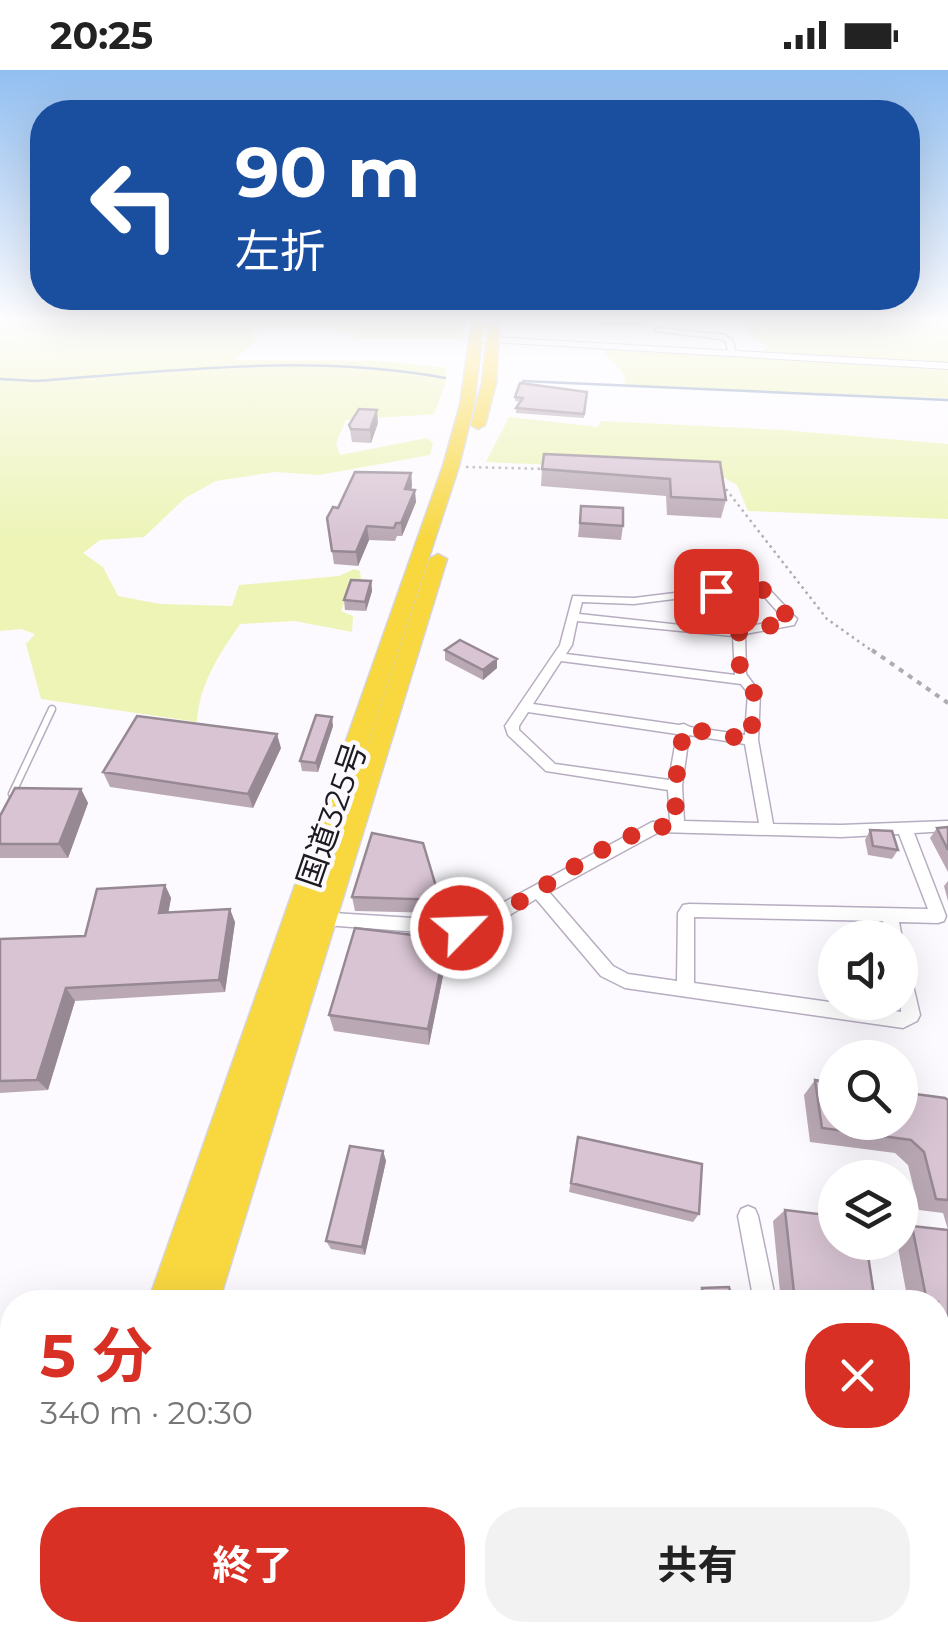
<!DOCTYPE html>
<html lang="ja">
<head>
<meta charset="utf-8">
<style>
  :root { --surface:#fff; --page:#f2f2f2; --text:#222; --muted:#767676; --accent:#d93025 }
  body { margin:0; font-family:Montserrat,"Noto Sans JP",sans-serif; background:var(--page); color:var(--text); height:100vh; display:flex; flex-direction:column; font-size:38px; white-space:nowrap }
  * { box-sizing:border-box; margin:0 }
  p { font-size:32px; color:var(--muted) }
  .icon { flex:none; width:55px; height:55px; fill:none; stroke:currentColor; stroke-width:2; stroke-linecap:round; stroke-linejoin:round }
  .map { position:relative; flex:1; overflow:hidden }
  .panel { position:absolute; left:0px; top:1220px; width:950px; height:352px; display:flex; flex-direction:column; background:var(--surface); border-radius:40px 40px 0 0; box-shadow:0 10px 40px #0002 }
  .panel>* { flex:none }
  .hud { position:absolute; left:30px; top:30px; width:890px; height:210px; border-radius:40px; box-shadow:0 10px 40px #0002; background:#1a4fa0; color:#fff; overflow:hidden }
  .tools { position:absolute; left:818px; top:850px; display:grid; gap:20px }
  .tools a { display:grid; place-items:center; width:100px; height:100px; border-radius:50%; background:var(--surface); box-shadow:0 10px 40px #0002; font-size:50px }
  .pin { position:absolute; display:grid; place-items:center; width:85px; height:85px; color:#fff; margin:-42px; border-radius:20px; box-shadow:0 5px 15px #0006 }
  .me { position:absolute; width:110px; margin:-55px; rotate:66deg; stroke-linejoin:round; filter:drop-shadow(0 0 8px #0008) }
  .turn { display:flex; align-items:center; gap:35px; height:210px; padding:0 40px; font-size:45px }
  .turn .icon { width:130px; height:130px; stroke-width:2.5 }
  .turn b { display:block; font-size:70px; line-height:85px }
  .round { display:grid; place-items:center; flex:none; width:105px; height:105px; border-radius:40px; background:var(--page) }
  .summary { display:flex; align-items:center; justify-content:space-between; height:170px; padding:0 40px }
  h1 { font-size:60px; font-weight:700; line-height:75px; color:var(--accent) }
  .button { display:flex; gap:20px; margin-top:auto; padding:20px 40px }
  .button a { flex:1; height:115px; border-radius:40px; background:var(--accent); color:#fff; font-size:40px; font-weight:700; line-height:115px; text-align:center }
  .button a+a { background:var(--page); color:var(--text) }
  .status { display:flex; justify-content:space-between; align-items:center; height:70px; padding:0 50px; background:var(--surface); direction:ltr }
  .status svg { height:28px; fill:currentColor }
  .map>svg:first-child { display:block }
  .green { fill:#edf4b6 }
  .lines { fill:none; stroke-linecap:round; stroke-linejoin:round }
  .stream { stroke:#8398bb; stroke-width:2.5 }
  .service-far1-casing { stroke:#b7adc1; stroke-width:9 }
  .service-casing { stroke:#b7adc1; stroke-width:14 }
  .minor-casing { stroke:#b7adc1; stroke-width:3 }
  .tertiary-casing { stroke:#b7adc1; stroke-width:2 }
  .trunk-casing { stroke:#d6d6d7; stroke-width:3 }
  .path-far1 { stroke:#aeabb1; stroke-width:2.5; stroke-dasharray:2.5 4; stroke-linecap:butt }
  .path { stroke:#aeabb1; stroke-width:4; stroke-dasharray:5 6; stroke-linecap:butt }
  .service-far1 { stroke:#fff; stroke-width:6 }
  .service { stroke:#fff; stroke-width:11 }
  .minor { fill:#fff; fill-rule:evenodd }
  .tertiary { fill:#fff; fill-rule:evenodd }
  .trunk { fill:#f8d73f; fill-rule:evenodd }
  .wall { fill:#baa9b5 }
  .shaded-wall { fill:#978994 }
  .building { fill:#d8c4d3; stroke:#978994; stroke-width:2.5 }
  .route { stroke:#d93025; stroke-width:18; stroke-dasharray:0 32.4 }
  .labels { text-anchor:middle; stroke-width:9; stroke-linejoin:round; paint-order:stroke }
  .street-label { font-size:32px; fill:#1e1a22; stroke:#fcfafe }
</style>
</head>
<body>
<div class="status"><b>20:25</b><svg viewBox="0 0 49 12"><path d="M0 12V9h3v3zM5 12V6h3v6zM10 12V3h3v9zM15 12V0h3v12zM26 1h20v11H26zM47 4h2v5h-2z"/></svg></div>
<div class="map">
<svg width="948" height="1571" viewBox="0 0 948 1571">
  <rect width="100%" height="100%" fill="#fcfafe"/>
  <!-- green -->
  <path class="green" d="M0,251h465l-4,17 -102,1c-21,-17 -79,-10 -107,-8l4,9 -22,20 148,1 64,7 -1,16 -11,30 -88,6 -10,23 4,12 87,-17 6,5 -3,12 -111,20 -44,-3 -59,9 -31,17 -41,39 -44,3 -17,13 20,14 15,29 42,8 72,2 7,-21 100,-9 15,-7 6,2 1,9 -11,8 -9,23 12,5 -1,16 -57,-11 -55,3c-21,31 -41,60 -43,98l-156,-23 -15,-55 9,-10 -14,-5 -21,2z
    M742,251h206v77l-322,-11 -3,-14 -21,-23 155,7 12,-11 -20,-12z
    M509,347l89,10 3,-6 181,9 166,14v75l-200,-8 -11,-26 -23,-13 -228,-10z"/>
  <g class="lines">
    <!-- stream -->
    <path class="stream" d="M0,309l36,2c136,-10 274,-28 409,-3
      M523,311l425,19"/>
    <!-- service-far1 casing -->
    <g class="service-far1-casing">
      <path id="service-far1" d="M12,724l40,-85"/>
    </g>
    <!-- service casing -->
    <g class="service-casing">
      <path id="service" d="M0,1290l12,4"/>
    </g>
    <!-- minor casing -->
    <g class="minor-casing">
      <path id="minor" d="M657,258l68,7 8,6 3,12 -7,2 -3,-13 -6,-3 -65,-8z
        M756,513l12,5 29,31 -3,6 -49,9 1,40 14,19 -2,47 15,84 68,1 107,-4v10l-34,2 32,83 -2,5 -6,2 -39,-1 3,16 -2,4v-4h-14l-3,-17 -189,-4v66l207,29 -1,-55 6,2 2,5 12,51 -3,6 -14,7 -278,-40 -24,-12 -65,-77 -38,23 -37,13 -150,-11 -2,-5 2,-5 6,-2 144,9 25,-9 166,-90 18,-1 -2,-31 -122,-19 -38,-36 -3,-9 55,-81 13,-49 61,2zM754,519l6,3 25,28 -58,10 -148,-16 3,-12 52,2zM577,551l156,15 2,39 -169,-21 6,-9zM561,591l180,23 7,9 -3,42 -55,-8 -6,-3 -5,1 -146,-21zM528,642l149,22 -8,46 -114,-16 -36,-34v-4zM689,665l56,9 14,79 -75,-2 -2,-35zM659,762l182,5 58,-3 29,75 -239,-5 -6,1 -5,8 -1,68 -49,-7 -15,-8 -64,-74z
        M748,1136l7,3 3,7 18,86h-22l-16,-86 3,-7z
        M817,1560h26l2,11h-26z"/>
    </g>
    <!-- tertiary casing -->
    <g class="tertiary-casing">
      <path id="tertiary" d="M473,266l475,27v6l-472,-28z"/>
    </g>
    <!-- trunk casing -->
    <g class="trunk-casing">
      <path id="trunk" d="M472,251h12l-10,84 -15,61 -149,453 119,-360 9,-5 9,5 -228,743h-71l295,-836 17,-61z
        M488,251h12l-4,62 -11,42 -7,4 -7,-4 11,-42z
        M34,1560h86l-4,11h-85z"/>
    </g>
    <!-- path-far1 -->
    <path class="path-far1" d="M466,397l81,2
      M722,414l105,135 48,34"/>
    <!-- path -->
    <path class="path" d="M872,580l76,53"/>
    <!-- service-far1 -->
    <use href="#service-far1" class="service-far1"/>
    <!-- service -->
    <use href="#service" class="service"/>
    <!-- minor -->
    <use href="#minor" class="minor"/>
    <!-- tertiary -->
    <use href="#tertiary" class="tertiary"/>
    <!-- trunk -->
    <use href="#trunk" class="trunk"/>
  </g>
  <!-- wall -->
  <path class="wall" d="M592,251h54l-1,4h-48z
    M587,322l-3,26 -68,-5v-5l4,-6 -5,-1v-4z
    M378,353l-7,20 -19,-1 -3,-17z
    M720,392l6,38 -5,18 -54,-3 -1,-19 -125,-10 1,-17z
    M411,403l1,13 -1,3 5,13 -14,34h-5l-2,5 -26,-1 -11,26 -24,-2 -7,-46 11,-10z
    M581,436l42,20 -2,14 -43,-3z
    M371,511l1,10 -6,20 -21,-1 -1,-10z
    M445,580l52,18 -14,12 -38,-20z
    M333,656l-15,46 -16,-1 -2,-10z
    M281,678l-28,60 -143,-21 -7,-15z
    M81,719l7,14 -20,55h-68v-42z
    M948,757v45l-18,-34 7,-10z
    M870,760l28,20 -6,9 -24,-4 -3,-15z
    M948,811v20l-4,-15z
    M165,815l6,13 -3,14 67,10 -10,70 -150,9 -27,89 -48,3v-154l85,-3z
    M352,827l88,3 1,13 -86,-2z
    M447,886l-18,89 -95,-14 -5,-16z
    M815,1010l133,20v130l-5,-17 -24,-3 -11,-45 -13,-12 -85,-11 -6,-47z
    M578,1067l121,77 -6,8 -124,-30z
    M383,1081l3,10 -21,94 -34,-6 -5,-8z
    M785,1140l90,92h-94l-8,-81z
    M912,1156l36,4v198l-10,-2v-124h-30l-11,-60h3v-9z
    M702,1218l31,14h-34l-2,-9z
    M894,1560h44l10,11h-52z"/>
  <!-- shaded-wall -->
  <path class="shaded-wall" d="M377,340l1,13 -7,20 -1,-13z
    M411,403l1,13 -6,16 -1,-13z
    M415,420l1,12 -14,34 -1,-13z
    M367,456l2,14 -11,26 -2,-14z
    M371,511l1,10 -6,20 -1,-9z
    M497,589v9l-14,12v-10z
    M332,647l1,9 -15,46 -2,-9z
    M277,664l4,14 -28,60 -5,-14z
    M81,719l7,14 -20,55 -9,-14z
    M165,815l6,13 -5,28 -7,-13z
    M230,839l5,13 -10,70 -6,-12z
    M447,869v17l-18,89 -1,-16z
    M66,918l9,13 -27,89 -11,-10z
    M383,1081l3,10 -21,94 -3,-8z
    M315,1560h5l-3,11h-5z"/>
  <!-- building -->
  <path class="building" d="M520,313l67,9 -3,22 -68,-6 7,-10 -8,-1z
    M359,339l18,1 -7,20 -19,-1 -2,-4z
    M544,384l176,8 6,38 -55,-3 -1,-18 -128,-10z
    M355,402l56,1 -6,16 10,1 -14,33h-5l-2,5 -27,-2 -11,26 -24,-1 -5,-33 6,-11 5,1z
    M581,436l42,2v18l-43,-3z
    M351,510l20,1 -6,21 -21,-2z
    M460,570l37,19 -14,11 -38,-20z
    M316,645l16,2 -16,46 -16,-2z
    M137,646l140,18 -29,60 -145,-22z
    M15,718l66,1 -22,55h-59v-28z
    M948,757v23l-11,-22z
    M870,760l22,1 6,19 -25,-4z
    M372,763l51,10 17,57 -88,-3z
    M165,815l-6,28 71,-4 -11,71 -153,8 -29,92 -37,1v-142l85,-3 12,-47z
    M355,858l92,11 -19,90 -99,-14z
    M815,1010l20,3v39h65v-30l45,6 3,2v100l-12,-1 -12,-47 -13,-12 -89,-12z
    M578,1067l124,27 -3,50 -128,-31z
    M350,1076l33,5 -21,96 -36,-6z
    M785,1140l50,6v26h31l9,60h-80z
    M912,1156l36,4v179l-10,-54v-53h-11z
    M729,1217l4,15h-28l-3,-14z
    M938,1409l10,2v160h-32l-2,-11h24z
    M155,1560h160l-3,11h-161z"/>
  <!-- sky -->
  <linearGradient id="sky" x2="0" y2="1"><stop stop-color="#91bef0"/><stop offset="0.53" stop-color="#fefdff"/><stop offset="1" stop-color="#fefdff" stop-opacity="0"/></linearGradient>
  <rect width="948" height="471" fill="url(#sky)"/>
  <g class="lines">
    <!-- route -->
    <path class="route" d="M461,858c74,-20 139,-98 215,-103l-1,-39 9,-58 67,12 3,-47 -14,-19 -1,-42 53,-11 -32,-34 -44,4"/>
  </g>
  <g class="labels">
    <!-- street labels -->
    <g class="street-label">
      <text transform="translate(332 745) rotate(-71)" y="11">国道325号</text>
    </g>
  </g>
</svg>
<div class="tools">
<a><svg class="icon" aria-label="sound" viewBox="0 0 24 24"><path d="M4 9h4l5-4v14l-5-4H4zM17 9q2 3 0 6"/></svg></a>
<a><svg class="icon" aria-label="search" viewBox="0 0 24 24"><circle cx="10" cy="10" r="6"/><path d="M15 15l6 6"/></svg></a>
<a><svg class="icon" aria-label="layers" viewBox="0 0 24 24"><path d="M12 4l9 5-9 5-9-5zM3 14l9 5 9-5"/></svg></a>
</div>
<div class="pin" style="left:716px;top:521px;background:#d93025"><svg class="icon" aria-label="arrive" viewBox="0 0 24 24"><path d="M6 21V4h12l-3 4 3 4H6"/></svg></div>
<svg class="me" style="left:461px;top:858px" viewBox="-20 -20 40 40"><circle r="17" fill="#d93025" stroke="#fff" stroke-width="3"/><path d="M0-11L8 9 0 5-8 9z" fill="#fff"/></svg>
<div class="hud">
<div class="turn"><svg class="icon" aria-label="left" viewBox="0 0 24 24"><path d="M17 20v-9H6M10 6l-5 5 5 5"/></svg><div><b>90 m</b>左折</div></div>
</div>
<section class="panel">
<div class="summary"><div><h1>5 分</h1><p>340 m · 20:30</p></div><a class="round" style="background:#d93025;color:#fff"><svg class="icon" aria-label="close" viewBox="0 0 24 24"><path d="M6 6l12 12M18 6L6 18"/></svg></a></div>
<div class="button"><a>終了</a><a>共有</a></div>
</section>
</div>
</body>
</html>
